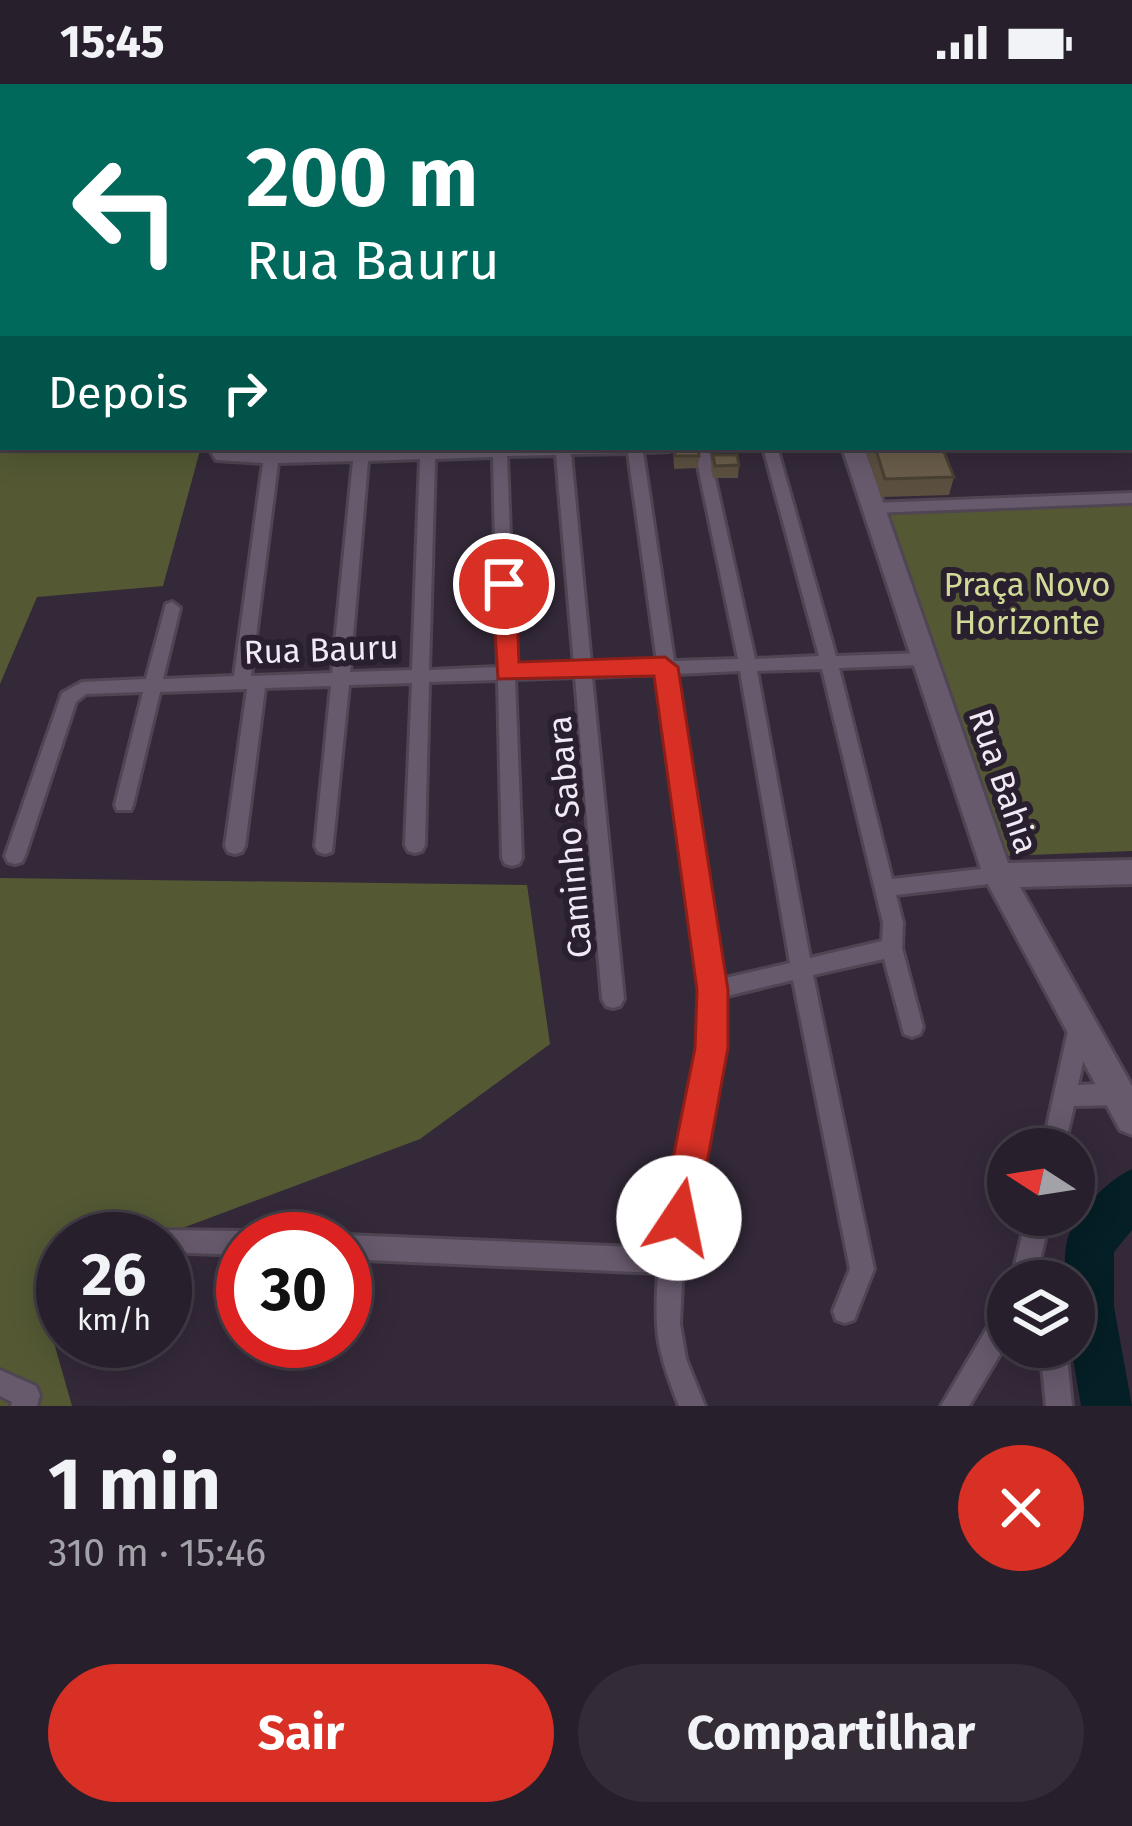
<!DOCTYPE html>
<html lang="pt">
<head>
<meta charset="utf-8">
<style>
  :root { --surface:#271f2b; --page:#332c37; --text:#f1f3f6; --muted:#a4a2a9; --line:#433d47; --accent:#d93025 }
  body { margin:0; font-family:"Fira Sans",sans-serif; background:var(--page); color:var(--text); height:100vh; display:flex; flex-direction:column; font-size:45px; white-space:nowrap }
  * { box-sizing:border-box; margin:0 }
  p { font-size:39px; color:var(--muted) }
  .icon { flex:none; width:66px; height:66px; fill:none; stroke:currentColor; stroke-width:2; stroke-linecap:round; stroke-linejoin:round }
  .map { position:relative; height:1322px; overflow:hidden }
  .sheet { display:flex; flex-direction:column; background:var(--surface); flex:1 }
  .sheet>* { flex:none }
  .banner { position:absolute; left:0px; top:0px; width:1134px; height:366px; box-shadow:0 6px 30px #0003,0 0 0 3px var(--line); background:#00695c; color:#fff; overflow:hidden }
  .needle { width:78px; rotate:282deg }
  .fabs { position:absolute; left:987px; top:1044px; display:grid; gap:24px }
  .fabs a { display:grid; place-items:center; width:108px; height:108px; border-radius:50%; background:var(--surface); box-shadow:0 6px 30px #0003,0 0 0 3px var(--line); font-size:60px }
  .speed { position:absolute; left:36px; top:1128px; display:flex; gap:24px; font-size:60px; font-weight:700; text-align:center }
  .speed>* { display:grid; place-content:center; width:156px; height:156px; border-radius:50%; background:var(--surface); box-shadow:0 6px 30px #0003,0 0 0 3px var(--line); line-height:1 }
  .speed small { font-size:30px; font-weight:400 }
  .speed .limit { border:18px solid #d22; background:#fff; color:#111 }
  .pin { position:absolute; display:grid; place-items:center; width:102px; height:102px; color:#fff; margin:-51px; border:6px solid #fff; border-radius:50%; box-shadow:0 3px 12px #0007 }
  .me { position:absolute; width:132px; margin:-66px; rotate:11deg; stroke-linejoin:round; filter:drop-shadow(0 0 9px #0008) }
  .turn { display:flex; align-items:center; gap:42px; height:252px; padding:0 48px; font-size:54px }
  .turn .icon { width:156px; height:156px; stroke-width:2.5 }
  .turn b { display:block; font-size:84px; line-height:102px }
  .then { display:flex; align-items:center; height:114px; padding:0 48px; background:#0003; gap:24px; font-size:45px }
  .round { display:grid; place-items:center; flex:none; width:126px; height:126px; border-radius:63px; background:var(--page) }
  .overview { display:flex; align-items:center; justify-content:space-between; height:204px; padding:0 48px }
  h1 { font-size:72px; font-weight:700; line-height:90px }
  .cta { display:flex; gap:24px; margin-top:auto; padding:24px 48px }
  .cta a { flex:1; height:138px; border-radius:72px; background:var(--accent); color:#fff; font-size:48px; font-weight:700; line-height:138px; text-align:center }
  .cta a+a { background:var(--page); color:var(--text) }
  .status { display:flex; justify-content:space-between; align-items:center; height:84px; padding:0 60px; background:var(--surface); direction:ltr }
  .status svg { height:33px; fill:currentColor }
  .map>svg:first-child { display:block }
  .green { fill:#545934 }
  .lines { fill:none; stroke-linecap:round; stroke-linejoin:round }
  .river { fill:#051f26; fill-rule:evenodd }
  .street-casing { stroke:#4f4553; stroke-width:6 }
  .secondary-casing { stroke:#4f4553; stroke-width:6 }
  .street { fill:#675a6d; fill-rule:evenodd }
  .secondary { fill:#675a6d; fill-rule:evenodd }
  .wall { fill:#5b5040 }
  .building { fill:#6a5d4a; stroke:#4a4134; stroke-width:3 }
  .route { fill:#d93025; stroke:#8d1f18; stroke-width:3 }
  .labels { text-anchor:middle; stroke-width:12; stroke-linejoin:round; paint-order:stroke }
  .park-label { font-size:33px; fill:#d2da97; stroke:#2a1f2f }
  .street-label { font-size:33px; fill:#f1e9f4; stroke:#2a1f2f }
</style>
</head>
<body>
<div class="status"><b>15:45</b><svg viewBox="0 0 49 12"><path d="M0 12V9h3v3zM5 12V6h3v6zM10 12V3h3v9zM15 12V0h3v12zM26 1h20v11H26zM47 4h2v5h-2z"/></svg></div>
<div class="map">
<svg width="1132" height="1322" viewBox="0 0 1132 1322">
  <rect width="100%" height="100%" fill="#342939"/>
  <!-- green -->
  <path class="green" d="M0,0h301l-298,3v360h198l-38,139 -126,11 -37,87z
    M1132,408v359l-126,5 -123,-352z
    M0,794l527,7 23,159 -130,95 -267,100h-90v34l-26,10 35,123h-72z"/>
  <g class="lines">
    <!-- river -->
    <path class="river" d="M942,0h20l2,3h-20z
      M1131,235l1,1v17h-1z
      M1132,1085v61l-18,22v55l18,99h-51l-10,-59 3,-66h-9c0,-13 -1,-28 2,-40 7,-26 41,-62 65,-72z"/>
    <!-- street casing -->
    <g class="street-casing">
      <path id="street" d="M208,363h14l4,6 128,-1 1,-5h14v5l52,-2v-3h14v3l241,-3 -7,4 -26,1 31,209 64,-2 -44,-212h14l47,212 64,-3 -56,-209h14l59,209 87,-3 8,6 -8,6 -84,3 53,211 106,-12 7,2 3,6 -3,6 -7,2 -102,12 7,28 -1,25 21,79 -3,7 -8,3 -8,-3 -20,-75 -71,16 61,294 -20,51 -9,3 -9,-3 -3,-9 17,-42 -57,-289 -70,17v51l-40,213 -3,63 6,35 19,47h-26c-22,-56 -25,-73 -21,-133l-313,-14v-20h-9l9,-4 316,13 40,-200 1,-58 -43,-316 -67,3 32,322 -4,7 -7,2 -7,-2 -4,-7 -27,-322 -60,2 7,179 -3,6 -7,2 -7,-2 -3,-6 -4,-178 -69,2 -4,163 -3,6 -7,2 -7,-2 -3,-6 7,-162 -63,2 -17,167 -7,2 -7,-2 -3,-6 16,-160 -66,2 -20,158 -3,6 -7,2 -7,-2 -3,-6 22,-157 -87,3 -27,113 -2,5h-14l-2,-5 28,-113 -57,2 -10,8 -51,154 -3,6 -7,2 -7,-2 -3,-6 57,-163 20,-11 64,-3 20,-75 6,-2 8,6 -17,71 71,-3 29,-213 -47,-3zM628,369l29,209 -66,2 -20,-210zM556,371l18,210 -59,2 -8,-211zM493,373l5,210 -69,3 6,-211zM420,375l-8,211 -62,2 18,-211zM353,377l-21,212 -81,3 27,-213zM822,585l61,254 -1,18 -72,17 -53,-287zM740,587l50,292 -69,16 -45,-305z
        M1132,409v10l-259,10 -8,-5 8,-5z
        M1080,932l8,3 3,7 -13,59 40,-2 8,4 3,7 -3,7 -8,4 -44,1 -10,43h-22l27,-123 3,-7z
        M1027,1131h24l-16,66h-24z
        M114,1141l46,5 83,1 9,3 1,5h-10v16l-78,-3v-13h-62l3,-10z
        M1008,1221v36l-39,65h-28l58,-98z
        M1040,1263h26l6,59h-26z
        M0,1286l36,16 4,9 -3,11h-26l1,-4 -12,-6z"/>
    </g>
    <!-- secondary casing -->
    <g class="secondary-casing">
      <path id="secondary" d="M842,363h22l144,416 124,-3v24l-112,3 112,199v49l-12,-5 -137,-255z"/>
    </g>
    <!-- street -->
    <use href="#street" class="street"/>
    <!-- secondary -->
    <use href="#secondary" class="secondary"/>
  </g>
  <!-- wall -->
  <path class="wall" d="M673,363l26,9 -1,12 -24,1z
    M868,363h74l12,30 -5,18 -68,2 -14,-44z
    M713,371l26,10 -1,13h-25l-2,-10z"/>
  <!-- building -->
  <path class="building" d="M1131,30l1,1v110h-1z
    M674,363h24l1,9h-24z
    M875,363h67l12,30 -69,2z
    M713,371h24l2,10 -24,1z"/>
  <!-- route -->
  <path class="route" d="M504,492l12,8 3,78 146,-5 13,10 50,323v58l-31,170 -5,12 -13,6 -13,-6 -5,-12 34,-170 2,-58 -43,-314 -156,3 -6,-95z"/>
  <g class="labels">
    <!-- park labels -->
    <g class="park-label">
      <text x="1027" y="512">Praça Novo<tspan x="1027" dy="38">Horizonte</tspan></text>
    </g>
    <!-- street labels -->
    <g class="street-label">
      <text transform="translate(321 565) rotate(-2)" y="12">Rua Bauru</text>
      <text transform="translate(1004 697) rotate(71)" y="12">Rua Bahia</text>
      <text transform="translate(569 753) rotate(-95)" y="12">Caminho Sabara</text>
    </g>
  </g>
</svg>
<div class="fabs">
<a><svg class="needle" viewBox="-14 -14 28 28"><path d="M0-13l5 13h-10z" fill="#e53935"/><path d="M0 13l5-13h-10z" fill="#a4a2a9"/></svg></a>
<a><svg class="icon" aria-label="layers" viewBox="0 0 24 24"><path d="M12 4l9 5-9 5-9-5zM3 14l9 5 9-5"/></svg></a>
</div>
<div class="speed"><div>26<small>km/h</small></div><div class="limit">30</div></div>
<div class="pin" style="left:504px;top:500px;background:#d93025"><svg class="icon" aria-label="arrive" viewBox="0 0 24 24"><path d="M6 21V4h12l-3 4 3 4H6"/></svg></div>
<svg class="me" style="left:679px;top:1134px" viewBox="-20 -20 40 40"><circle r="19" fill="#fff"/><path d="M0-13L10 11 0 6-10 11z" fill="#d93025"/></svg>
<div class="banner">
<div class="turn"><svg class="icon" aria-label="left" viewBox="0 0 24 24"><path d="M17 20v-9H6M10 6l-5 5 5 5"/></svg><div><b>200 m</b>Rua Bauru</div></div>
<div class="then">Depois<svg class="icon" aria-label="right" viewBox="0 0 24 24"><path d="M7 20v-9h11M14 6l5 5-5 5"/></svg></div>
</div>
</div>
<section class="sheet">
<div class="overview"><div><h1>1 min</h1><p>310 m · 15:46</p></div><a class="round" style="background:#d93025;color:#fff"><svg class="icon" aria-label="close" viewBox="0 0 24 24"><path d="M6 6l12 12M18 6L6 18"/></svg></a></div>
<div class="cta"><a>Sair</a><a>Compartilhar</a></div>
</section>
</body>
</html>
